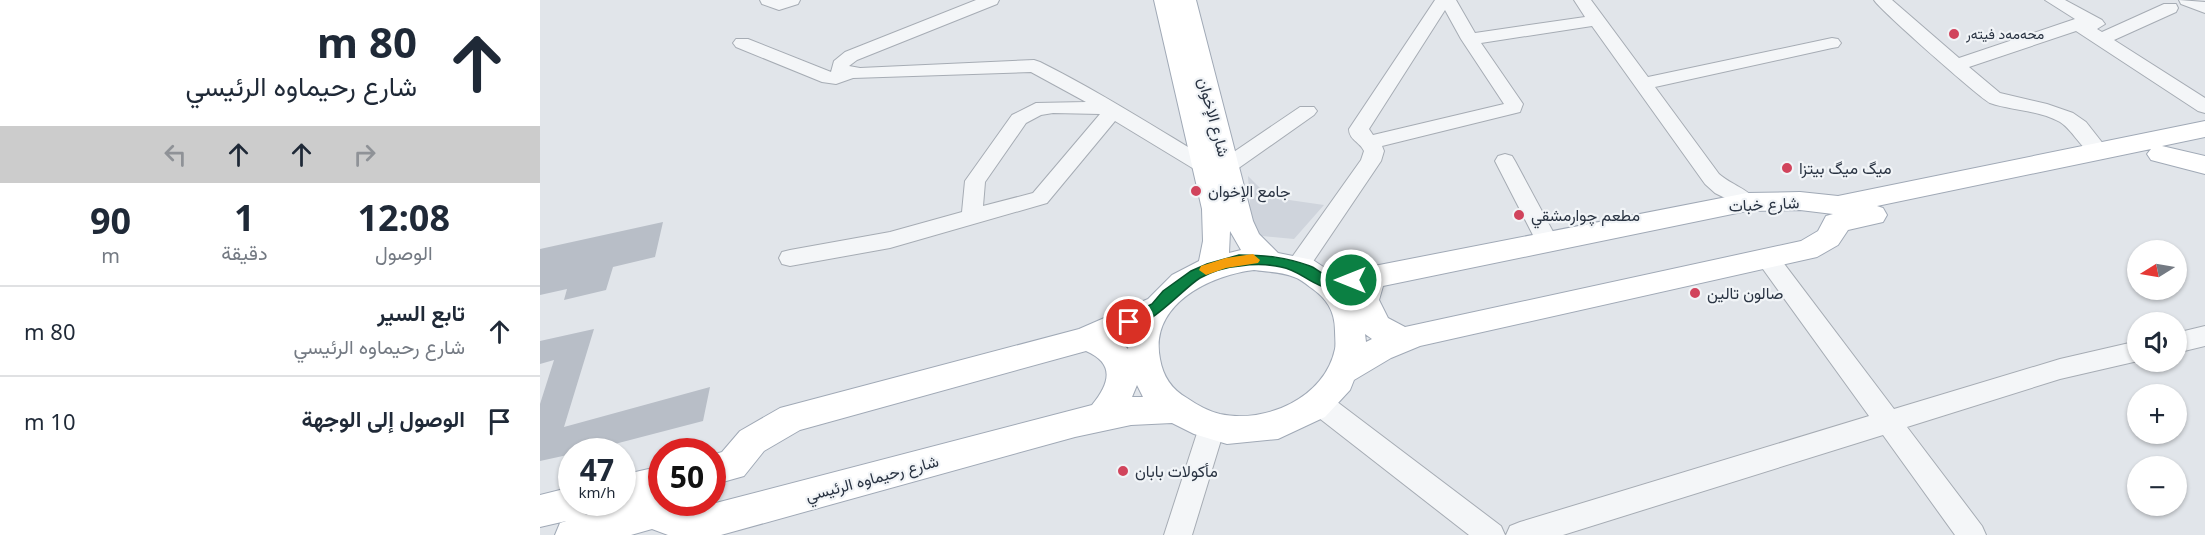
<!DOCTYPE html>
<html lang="ar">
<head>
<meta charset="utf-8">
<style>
  :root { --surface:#fff; --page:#f6f6f7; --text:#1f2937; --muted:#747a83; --line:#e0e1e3 }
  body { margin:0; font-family:"Noto Sans",Vazirmatn,sans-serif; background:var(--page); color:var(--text); direction:rtl; height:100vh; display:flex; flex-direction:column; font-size:22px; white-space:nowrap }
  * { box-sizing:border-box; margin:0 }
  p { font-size:20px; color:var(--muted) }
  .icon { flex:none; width:33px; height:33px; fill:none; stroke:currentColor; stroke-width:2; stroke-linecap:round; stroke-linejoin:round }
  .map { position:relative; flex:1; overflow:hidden; direction:ltr }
  .sheet { display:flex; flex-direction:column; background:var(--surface); width:540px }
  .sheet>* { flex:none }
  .banner { background:#fff; color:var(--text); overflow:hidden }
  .needle { width:39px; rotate:259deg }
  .buttons { position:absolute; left:1587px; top:240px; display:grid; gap:12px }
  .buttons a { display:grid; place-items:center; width:60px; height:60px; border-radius:50%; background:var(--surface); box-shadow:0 2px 4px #0004; font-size:30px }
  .speed { position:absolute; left:18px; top:438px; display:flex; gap:12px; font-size:30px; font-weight:700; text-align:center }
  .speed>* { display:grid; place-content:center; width:78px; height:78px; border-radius:50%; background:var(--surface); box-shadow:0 2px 4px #0004; line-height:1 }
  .speed small { font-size:15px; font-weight:400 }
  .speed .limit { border:9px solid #d22; background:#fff; color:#111 }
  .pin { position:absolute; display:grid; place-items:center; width:51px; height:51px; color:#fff; margin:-26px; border:3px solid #fff; border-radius:50%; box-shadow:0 2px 6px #0007 }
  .me { position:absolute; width:66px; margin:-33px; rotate:270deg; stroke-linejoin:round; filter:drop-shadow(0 0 4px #0008) }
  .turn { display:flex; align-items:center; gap:21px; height:126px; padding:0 24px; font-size:27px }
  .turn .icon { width:78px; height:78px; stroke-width:2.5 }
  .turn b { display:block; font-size:42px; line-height:51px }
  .lanes { display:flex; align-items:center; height:57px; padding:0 24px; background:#0003; justify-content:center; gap:30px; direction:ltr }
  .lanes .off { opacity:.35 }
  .eta { display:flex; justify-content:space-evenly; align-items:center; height:102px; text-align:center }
  .eta b { font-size:36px; font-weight:700; line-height:42px }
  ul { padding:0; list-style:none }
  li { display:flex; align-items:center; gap:18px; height:90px; padding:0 24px; border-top:2px solid var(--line) }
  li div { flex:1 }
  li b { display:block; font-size:22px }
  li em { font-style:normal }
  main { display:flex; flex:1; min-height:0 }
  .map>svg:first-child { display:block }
  .built { fill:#cfd4dc }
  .building { fill:#b8bec7 }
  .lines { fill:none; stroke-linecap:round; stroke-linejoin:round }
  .minor-casing { stroke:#a6acb4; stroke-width:2 }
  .major-casing { stroke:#a0a9b6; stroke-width:2 }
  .minor { fill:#f4f6f8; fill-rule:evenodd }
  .major { fill:#fff; fill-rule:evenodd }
  .route { fill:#0b8043; stroke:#07532c; stroke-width:1.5 }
  .slow { fill:#f59e0b }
  .poi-dot { fill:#d1445c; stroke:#f1f4f7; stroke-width:2 }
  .labels { text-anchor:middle; stroke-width:4.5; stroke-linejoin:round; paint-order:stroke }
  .far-poi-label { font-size:14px; fill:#293342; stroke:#f1f4f7; text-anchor:start }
  .street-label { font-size:16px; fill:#293342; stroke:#f1f4f7 }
  .poi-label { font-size:16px; fill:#293342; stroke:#f1f4f7; text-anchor:start }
</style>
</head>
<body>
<main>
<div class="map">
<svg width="1665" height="535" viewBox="0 0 1665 535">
  <rect width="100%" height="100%" fill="#e1e5ea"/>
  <!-- built -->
  <path class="built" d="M708,176l21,21 55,8 -30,34 -42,-4z"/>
  <!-- building -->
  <path class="building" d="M123,222l-8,35 -42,10 -7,23 -42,10 3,-11 -27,6v-46z
    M54,329l-30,98 146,-40 -7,34 -119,31h-12v2l-32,7v-57l14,-44 -14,4v-23z"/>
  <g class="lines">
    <!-- minor casing -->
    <g class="minor-casing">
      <path id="minor" d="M220,0h40l-2,4 -19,6 -17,-6z
        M436,0h23l-2,4 -140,56 -8,6 11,2 174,-8 6,2c60,30 116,66 173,100l3,5 3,-5 81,-55h14l3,4 -3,4 -81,57 -7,2 -7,-2 -3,-5 -3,5 -7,2 -7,-2 -84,-51 -68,82 -157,45 -100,18 -8,-2 -3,-6 3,-6 8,-2 100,-18 72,-20 3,-31 47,-66 24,-12 50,-1 -55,-30 -178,6 -17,6 -14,-2 -86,-35 -3,-4 3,-4h12l83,33 3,-11 11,-9zM513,113l47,1 -67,79 -50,13 2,-24 41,-59 15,-8z
        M895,0h21l19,33 110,-16 -11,-17h17l57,77 184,-39 6,1 3,4 -3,4 -6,1 -177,39 64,87c11,10 31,16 39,28l-4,5 -7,2 -32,-16 -10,-9 -113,-158 -111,17 42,61 -3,8 -138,34 2,5 -3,10 -75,111 -8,2 -8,-2 -3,-6 3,-6 71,-100 3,-9c-4,-9 -15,-11 -15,-22zM905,10l16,29 43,65 -131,31 -4,-6z
        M1334,0h18l67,58 116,-39 -30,-19h20l37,20 3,4 -8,5 5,3 62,-28h12l2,4 -2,4 -62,28 91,58v15l-7,-2 -122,-80 -107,36 31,26 47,11 26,9 13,9 22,28 -3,5c-20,5 -29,-23 -45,-33 -21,-12 -47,-11 -70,-19 -9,-4 -109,-92 -116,-103z
        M1639,0l26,2v11l-24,-9z
        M965,154l7,2 3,5 43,80 -3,6 -8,2 -8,-2 -3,-6 -41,-80 3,-5z
        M1228,251l8,2 118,156 166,-50 78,-18v20l-78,18 -153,48 75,99 4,9h-31l-72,-100 -320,100h-57l4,-9 10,-4 349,-106 -109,-151 -3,-6 3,-6z
        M1665,326v20l-29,7v-20z
        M779,392l9,3 173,131 4,9h-36l-159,-124 -4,-8 4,-8z
        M672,416l9,3 4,8 -33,108h-28l35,-108 4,-8z"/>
    </g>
    <!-- major casing -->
    <g class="major-casing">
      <path id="major" d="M614,0h42l57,221 6,13 19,19 35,7 15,10 46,-4 373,-73 53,-1 38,4 367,-75v16l-43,9 43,10v18l-54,-14 -4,-6 4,-5 -274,57 6,2 4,7 -4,7 -35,8 -10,15 -21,12 -397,89 -29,12 -37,22 -4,10 -25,27 -47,22 -51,5 -33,-10 -22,-11 -41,2 -56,12 -354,98h-53l-16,-6 -21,6h-76l5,-12 6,-2 -26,6v-32l32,-8v15h21l-5,11 -3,2 33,-10 -8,-3h12v-27l40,-9v36l46,3 384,-100c17,-21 24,-41 -6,-54l-286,79 -36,21 -20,25 -32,9v-30l10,-3 18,-21 40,-23 299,-79 69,-30 24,-24 27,-14 4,-20 -1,-32zM1260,210l33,4 -7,2 -8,15 -17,10 -396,86 -17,-9 -9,-18 4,-14 364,-75zM690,231l11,19 -12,3zM714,270c13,2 28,2 40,7 6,2 11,6 16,10 16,11 25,23 25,44 0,6 1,13 0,18 -10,49 -70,75 -115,65 -12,-3 -23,-9 -33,-16 -16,-9 -24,-22 -27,-39 -11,-55 51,-84 94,-89zM590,334v1l-2,14 -11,-10zM825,334l7,5 -6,3zM597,385l6,12h-11z"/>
    </g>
    <!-- minor -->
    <use href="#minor" class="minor"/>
    <!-- major -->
    <use href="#major" class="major"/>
  </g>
  <!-- route -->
  <path class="route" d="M699,255c26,0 47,2 71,11 6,2 11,8 17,9 10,2 24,-6 31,5 -5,7 -31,9 -39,5 -14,-6 -22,-15 -38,-18 -13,-3 -28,-3 -41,-1 -13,1 -29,6 -40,12 -18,11 -54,55 -76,48l-2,-4 2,-4 28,-14 11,-13 28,-20 16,-7z"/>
  <!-- slow -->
  <path class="slow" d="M713,254l7,6 -2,3 -32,5 -20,7 -7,-5 2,-4 25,-8z"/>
  <!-- markers -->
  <g class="poi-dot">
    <circle cx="1414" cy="34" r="6"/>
    <circle cx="1247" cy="168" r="6"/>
    <circle cx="656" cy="191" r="6"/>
    <circle cx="979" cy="215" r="6"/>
    <circle cx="1155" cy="293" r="6"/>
    <circle cx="583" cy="471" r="6"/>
  </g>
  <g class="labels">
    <!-- far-poi labels -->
    <g class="far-poi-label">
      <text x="1426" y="39">محەمەد فیتەر</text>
    </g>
    <!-- street labels -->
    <g class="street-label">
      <text transform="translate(674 117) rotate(75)" y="6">شارع الإخوان</text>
      <text transform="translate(1224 204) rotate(-3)" y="6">شارع خبات</text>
      <text transform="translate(332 478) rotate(-15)" y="6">شارع رحيماوه الرئيسي</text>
    </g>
    <!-- poi labels -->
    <g class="poi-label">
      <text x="1259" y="174">ميگ ميگ بيتزا</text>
      <text x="668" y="197">جامع الإخوان</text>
      <text x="991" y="221">مطعم چوارمشقي</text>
      <text x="1167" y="299">صالون تالين</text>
      <text x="595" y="477">مأكولات بابان</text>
    </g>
  </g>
</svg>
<div class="buttons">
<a><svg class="needle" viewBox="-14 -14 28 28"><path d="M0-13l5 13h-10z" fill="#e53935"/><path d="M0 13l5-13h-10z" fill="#747a83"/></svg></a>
<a><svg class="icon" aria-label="sound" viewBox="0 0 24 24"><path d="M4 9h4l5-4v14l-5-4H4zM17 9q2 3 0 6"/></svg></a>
<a>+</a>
<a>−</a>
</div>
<div class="speed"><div>47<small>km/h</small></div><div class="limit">50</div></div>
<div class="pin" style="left:589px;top:322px;background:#d93025"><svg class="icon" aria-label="arrive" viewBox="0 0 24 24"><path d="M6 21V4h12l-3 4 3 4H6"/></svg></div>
<svg class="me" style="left:811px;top:280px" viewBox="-20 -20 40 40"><circle r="17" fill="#0b8043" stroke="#fff" stroke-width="3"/><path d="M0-11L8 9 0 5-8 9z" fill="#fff"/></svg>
</div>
<section class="sheet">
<div class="banner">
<div class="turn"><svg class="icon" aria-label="ahead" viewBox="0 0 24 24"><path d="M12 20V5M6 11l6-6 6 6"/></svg><div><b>80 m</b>شارع رحيماوه الرئيسي</div></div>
<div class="lanes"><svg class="icon off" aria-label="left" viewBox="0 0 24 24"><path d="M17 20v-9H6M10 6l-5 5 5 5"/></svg><svg class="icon" aria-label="ahead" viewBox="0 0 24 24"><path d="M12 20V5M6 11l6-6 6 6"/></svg><svg class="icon" aria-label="ahead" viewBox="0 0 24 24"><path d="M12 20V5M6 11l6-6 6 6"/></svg><svg class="icon off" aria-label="right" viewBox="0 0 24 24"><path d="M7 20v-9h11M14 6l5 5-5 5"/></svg></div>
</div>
<div class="eta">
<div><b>12:08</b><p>الوصول</p></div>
<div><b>1</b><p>دقيقة</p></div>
<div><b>90</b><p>m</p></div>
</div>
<ul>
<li><svg class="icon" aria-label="ahead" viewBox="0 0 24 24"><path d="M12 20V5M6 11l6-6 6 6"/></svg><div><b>تابع السير</b><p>شارع رحيماوه الرئيسي</p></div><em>80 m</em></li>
<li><svg class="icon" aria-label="arrive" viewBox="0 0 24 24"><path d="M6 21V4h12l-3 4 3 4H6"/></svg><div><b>الوصول إلى الوجهة</b></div><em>10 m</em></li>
</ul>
</section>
</main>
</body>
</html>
